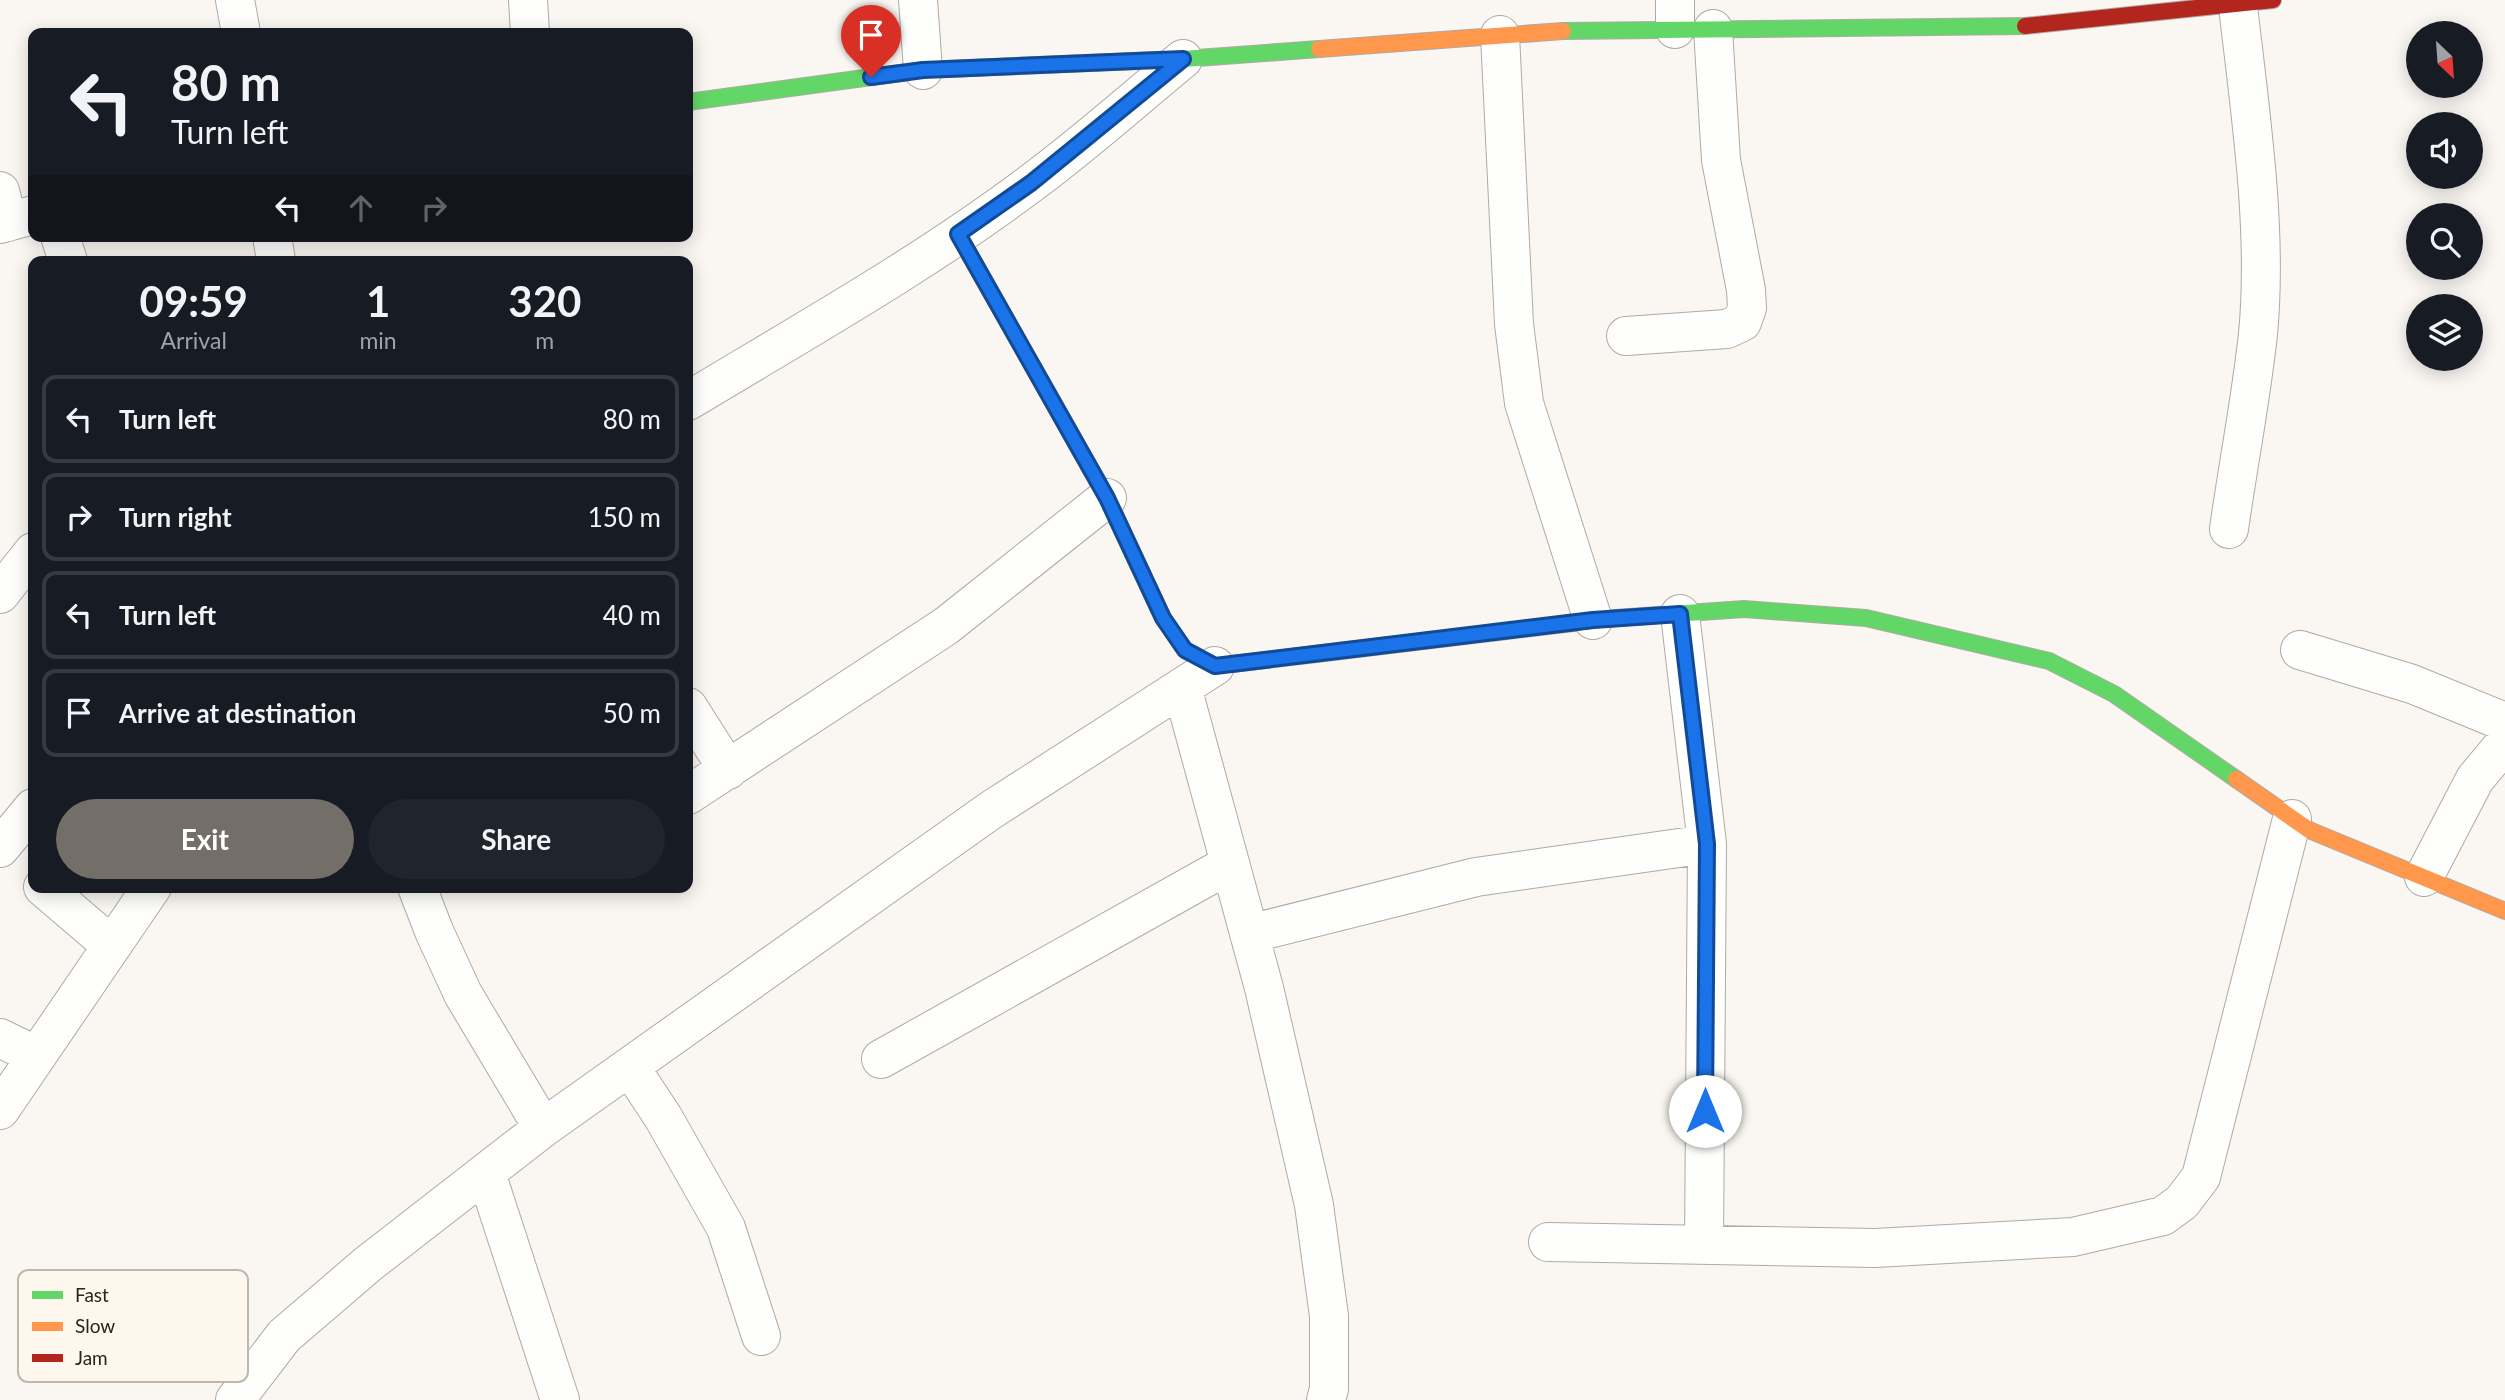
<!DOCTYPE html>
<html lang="en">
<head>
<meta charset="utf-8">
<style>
  :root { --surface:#171b24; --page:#20242c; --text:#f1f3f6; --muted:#9ea1a6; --line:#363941; --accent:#736e68 }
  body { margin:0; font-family:Lato,sans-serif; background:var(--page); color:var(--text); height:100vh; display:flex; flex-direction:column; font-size:26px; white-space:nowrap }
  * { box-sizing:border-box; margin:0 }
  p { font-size:23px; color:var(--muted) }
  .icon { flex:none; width:38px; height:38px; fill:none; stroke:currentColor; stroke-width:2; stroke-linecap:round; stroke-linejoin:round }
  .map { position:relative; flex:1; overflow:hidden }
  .details { position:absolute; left:28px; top:256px; width:665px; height:637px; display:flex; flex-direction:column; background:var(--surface); border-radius:14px; box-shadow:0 4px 18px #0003 }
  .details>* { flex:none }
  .hud { position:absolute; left:28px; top:28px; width:665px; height:214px; border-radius:14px; box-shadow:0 4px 18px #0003; background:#171b24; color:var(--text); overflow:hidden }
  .needle { width:46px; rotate:155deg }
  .fabs { position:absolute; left:2406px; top:21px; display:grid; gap:14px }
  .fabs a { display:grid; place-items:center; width:77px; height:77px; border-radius:50%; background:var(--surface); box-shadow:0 4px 18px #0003; font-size:35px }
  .pin { position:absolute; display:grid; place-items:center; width:60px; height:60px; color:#fff; margin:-72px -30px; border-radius:50% 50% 50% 0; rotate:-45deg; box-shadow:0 0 7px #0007 }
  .pin .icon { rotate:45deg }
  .me { position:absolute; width:77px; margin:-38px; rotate:0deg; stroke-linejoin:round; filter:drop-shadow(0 0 5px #0008) }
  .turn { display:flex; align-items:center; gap:24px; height:147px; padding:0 28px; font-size:32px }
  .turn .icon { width:91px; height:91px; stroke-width:2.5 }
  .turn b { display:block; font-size:49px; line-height:60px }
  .lanes { display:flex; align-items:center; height:66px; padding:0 28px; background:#0003; justify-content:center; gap:35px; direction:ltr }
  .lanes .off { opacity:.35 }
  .eta { display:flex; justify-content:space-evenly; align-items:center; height:119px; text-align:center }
  .eta b { font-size:42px; font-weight:700; line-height:49px }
  .cta { display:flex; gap:14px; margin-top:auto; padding:14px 28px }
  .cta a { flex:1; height:80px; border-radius:42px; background:var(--accent); color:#fff; font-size:28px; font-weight:700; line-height:80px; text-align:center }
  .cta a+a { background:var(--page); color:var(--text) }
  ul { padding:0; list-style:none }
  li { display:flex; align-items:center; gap:21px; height:88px; margin:0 14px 10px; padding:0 14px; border:4px solid var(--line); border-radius:14px }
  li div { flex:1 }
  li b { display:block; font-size:26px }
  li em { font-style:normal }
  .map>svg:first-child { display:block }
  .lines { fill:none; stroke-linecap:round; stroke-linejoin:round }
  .street-casing { stroke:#afaaa4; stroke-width:40 }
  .fast-casing { stroke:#afaaa4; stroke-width:18 }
  .slow-casing { stroke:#afaaa4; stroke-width:18 }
  .jam-casing { stroke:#afaaa4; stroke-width:18 }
  .street { stroke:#fefefd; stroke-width:38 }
  .fast { stroke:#63d668; stroke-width:16 }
  .slow { stroke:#ff974d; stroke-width:16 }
  .jam { stroke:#b3261e; stroke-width:16 }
  .route-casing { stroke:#114b97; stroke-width:18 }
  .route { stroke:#1a73e8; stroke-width:12 }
  .key { fill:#fef7ee; stroke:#bfb8af; stroke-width:2 }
  .key-label { font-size:19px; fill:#2b251d }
</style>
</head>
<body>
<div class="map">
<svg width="2505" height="1400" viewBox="0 0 2505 1400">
  <rect width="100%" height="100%" fill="#faf6f2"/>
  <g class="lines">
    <!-- street casing -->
    <g class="street-casing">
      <path id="street" d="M235,0l6,33
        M528,0l2,33
        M918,0l5,70
        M1675,0v29
        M1500,35l14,289 10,79 69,217
        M0,191l8,31
        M0,224l33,-9
        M60,236l8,25
        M272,236l4,25
        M1626,336l101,-7 15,-7 5,-14 -1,-18 -25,-130 -8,-131
        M688,401c116,-70 234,-136 342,-217 53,-39 102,-83 153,-125
        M2229,529c9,-64 22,-130 29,-195 10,-106 -8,-222 -20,-328
        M0,594l33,-42
        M1680,614l27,230 -3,401
        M2300,650l112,34 93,38
        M1182,687l82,301 50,217 15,111v73l-3,11
        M688,707l40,63
        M688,795l258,-169 161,-128
        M0,848l33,-40
        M2424,877l51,-98 30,-36
        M43,887l69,59
        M417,887l17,44 29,63 80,134
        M1249,934l227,-57 231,-33
        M0,1038l37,18
        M881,1059l349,-195
        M630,1067l33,50 63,111 35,108
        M0,1110l152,-223
        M486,1173l74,227
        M1548,1242l327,6 198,-11 90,-21 19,-14 19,-25 91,-358
        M235,1400l49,-64 84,-72 175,-136 448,-318 224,-144"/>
    </g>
    <!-- fast casing -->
    <g class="fast-casing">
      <path id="fast" d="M1563,31l462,-5
        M688,102l235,-32 260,-11 136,-10
        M958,234l149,264 56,120 22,32 30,16 101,-12
        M1615,618l129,-9 122,9 183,43 65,33 122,85"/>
    </g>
    <!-- slow casing -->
    <g class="slow-casing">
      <path id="slow" d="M1319,49l244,-18
        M2236,779l73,51 196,81"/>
    </g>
    <!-- jam casing -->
    <g class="jam-casing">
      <path id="jam" d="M2025,26l248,-26
        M1316,654l299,-36"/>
    </g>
    <!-- street -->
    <use href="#street" class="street"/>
    <!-- fast -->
    <use href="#fast" class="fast"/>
    <!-- slow -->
    <use href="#slow" class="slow"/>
    <!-- jam -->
    <use href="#jam" class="jam"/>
  </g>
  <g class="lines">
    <!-- route casing -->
    <g class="route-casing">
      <path id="route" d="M871,77l52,-7 260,-11 -152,124 -73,51 149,264 56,120 22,32 30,16 378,-46 87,-6 27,230 -2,267"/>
    </g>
    <!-- route -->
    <use href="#route" class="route"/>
  </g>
  <!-- legend -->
  <rect x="18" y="1270" width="230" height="112" rx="10" class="key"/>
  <rect x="32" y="1291" width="31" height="8" fill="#63d668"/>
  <rect x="32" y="1322" width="31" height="9" fill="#ff974d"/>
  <rect x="32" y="1354" width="31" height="8" fill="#b3261e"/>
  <g class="key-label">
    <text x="75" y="1302">Fast</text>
    <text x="75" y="1333">Slow</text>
    <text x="75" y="1365">Jam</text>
  </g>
</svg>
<div class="fabs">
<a><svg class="needle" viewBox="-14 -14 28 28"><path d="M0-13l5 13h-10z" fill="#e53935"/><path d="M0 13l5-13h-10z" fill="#9ea1a6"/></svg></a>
<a><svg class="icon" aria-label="sound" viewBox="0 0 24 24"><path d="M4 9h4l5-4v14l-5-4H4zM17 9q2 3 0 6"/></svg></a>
<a><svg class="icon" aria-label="search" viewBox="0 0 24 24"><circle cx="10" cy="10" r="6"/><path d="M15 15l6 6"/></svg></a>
<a><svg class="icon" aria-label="layers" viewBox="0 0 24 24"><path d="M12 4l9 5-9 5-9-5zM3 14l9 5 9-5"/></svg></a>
</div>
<div class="pin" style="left:871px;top:77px;background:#d93025"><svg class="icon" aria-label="arrive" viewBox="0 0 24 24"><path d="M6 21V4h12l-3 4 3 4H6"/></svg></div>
<svg class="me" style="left:1705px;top:1111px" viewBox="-20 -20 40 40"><circle r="19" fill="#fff"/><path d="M0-13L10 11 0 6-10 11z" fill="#1a73e8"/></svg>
<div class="hud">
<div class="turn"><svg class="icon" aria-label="left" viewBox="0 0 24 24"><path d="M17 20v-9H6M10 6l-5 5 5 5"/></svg><div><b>80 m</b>Turn left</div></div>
<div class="lanes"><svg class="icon" aria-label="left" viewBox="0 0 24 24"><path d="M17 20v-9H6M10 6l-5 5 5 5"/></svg><svg class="icon off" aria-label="ahead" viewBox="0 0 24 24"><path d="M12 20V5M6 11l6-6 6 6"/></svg><svg class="icon off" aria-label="right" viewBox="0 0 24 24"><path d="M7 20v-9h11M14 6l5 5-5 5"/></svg></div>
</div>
<section class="details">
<div class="eta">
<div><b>09:59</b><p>Arrival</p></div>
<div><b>1</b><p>min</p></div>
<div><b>320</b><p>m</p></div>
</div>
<ul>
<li><svg class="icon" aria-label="left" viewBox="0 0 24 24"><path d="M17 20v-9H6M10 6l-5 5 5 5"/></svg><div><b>Turn left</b></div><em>80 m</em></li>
<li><svg class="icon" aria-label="right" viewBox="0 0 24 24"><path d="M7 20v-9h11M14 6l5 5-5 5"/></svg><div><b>Turn right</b></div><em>150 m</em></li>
<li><svg class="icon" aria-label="left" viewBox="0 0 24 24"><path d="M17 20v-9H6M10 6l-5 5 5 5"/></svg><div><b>Turn left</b></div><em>40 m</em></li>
<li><svg class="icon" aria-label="arrive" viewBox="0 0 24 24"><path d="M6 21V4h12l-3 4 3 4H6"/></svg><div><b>Arrive at destination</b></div><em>50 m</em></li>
</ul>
<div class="cta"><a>Exit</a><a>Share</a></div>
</section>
</div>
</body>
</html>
